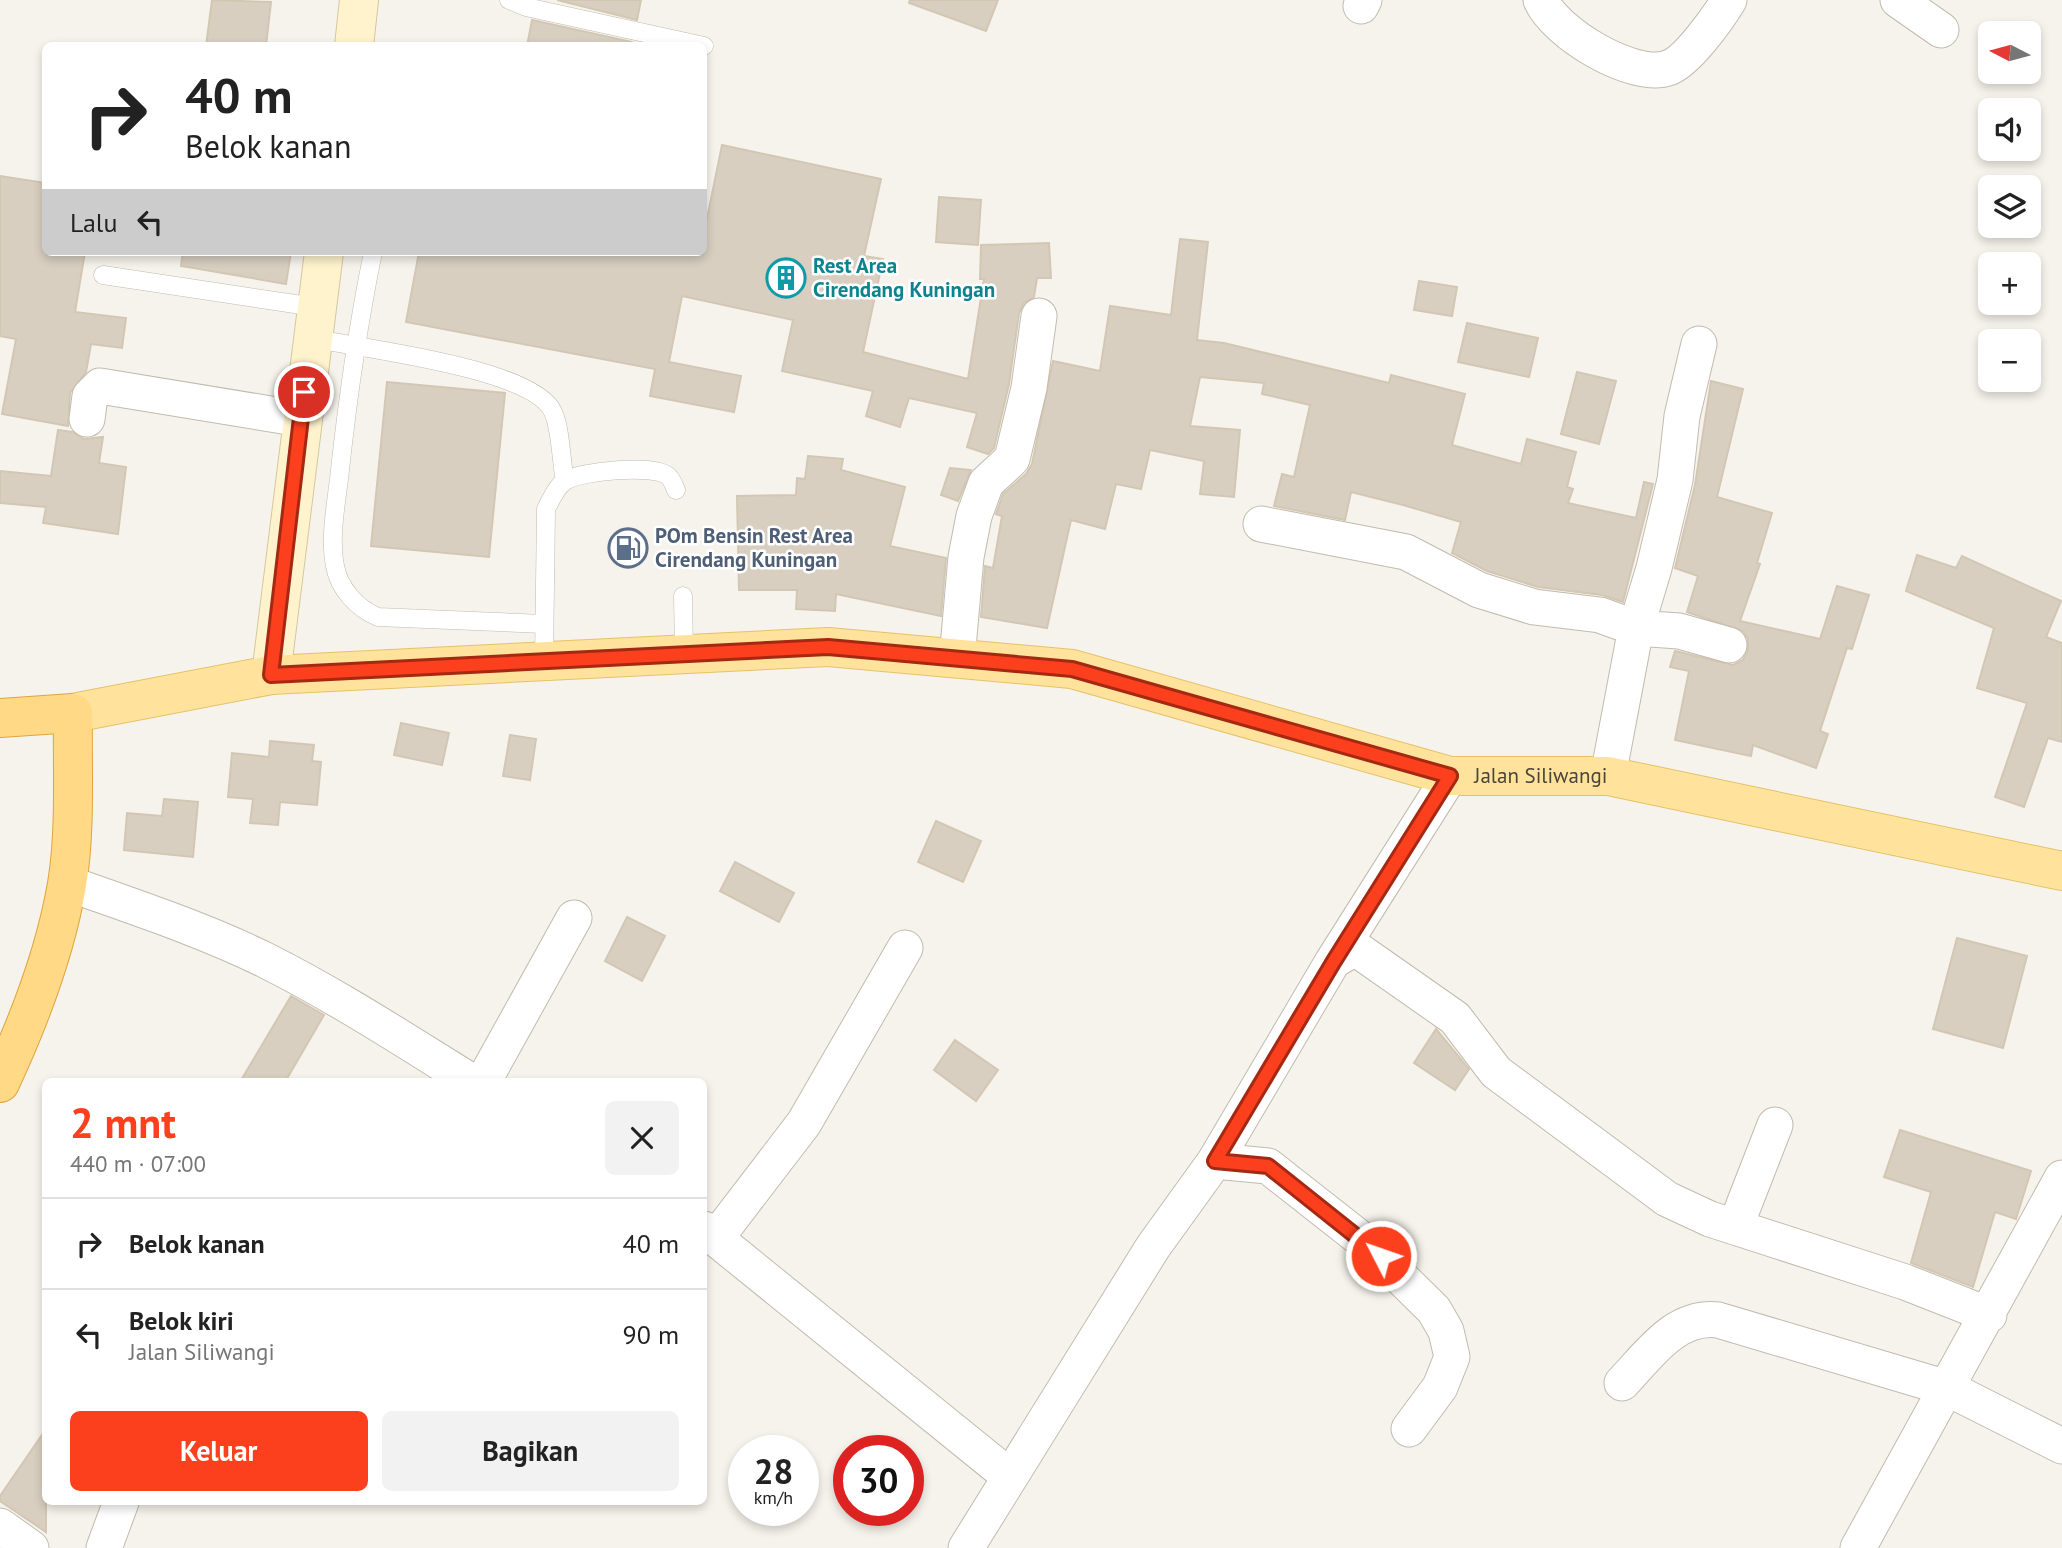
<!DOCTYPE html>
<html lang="id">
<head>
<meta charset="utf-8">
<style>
  :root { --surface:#fff; --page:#f2f2f2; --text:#222; --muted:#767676; --line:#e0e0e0; --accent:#fc3f1d }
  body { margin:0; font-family:"PT Sans",sans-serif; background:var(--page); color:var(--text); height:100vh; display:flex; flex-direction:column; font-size:26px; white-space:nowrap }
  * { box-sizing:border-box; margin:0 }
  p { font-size:23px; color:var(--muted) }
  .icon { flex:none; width:38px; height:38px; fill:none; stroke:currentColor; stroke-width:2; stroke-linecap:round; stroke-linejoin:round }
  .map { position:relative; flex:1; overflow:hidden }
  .panel { position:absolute; left:42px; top:1078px; width:665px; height:427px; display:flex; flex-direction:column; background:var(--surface); border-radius:10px; box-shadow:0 4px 10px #0003 }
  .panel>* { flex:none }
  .guide { position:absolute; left:42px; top:42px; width:665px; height:214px; border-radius:10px; box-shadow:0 4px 10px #0003; background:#fff; color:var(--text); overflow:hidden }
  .needle { width:46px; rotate:276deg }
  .tools { position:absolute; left:1978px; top:21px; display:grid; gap:14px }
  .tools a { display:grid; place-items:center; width:63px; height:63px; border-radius:10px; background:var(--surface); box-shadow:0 4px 10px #0003; font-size:35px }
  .speed { position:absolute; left:728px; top:1435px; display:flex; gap:14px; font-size:35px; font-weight:700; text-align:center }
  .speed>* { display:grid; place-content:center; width:91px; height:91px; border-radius:50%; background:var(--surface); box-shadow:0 4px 10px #0003; line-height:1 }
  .speed small { font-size:18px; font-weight:400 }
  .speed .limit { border:10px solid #d22; background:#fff; color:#111 }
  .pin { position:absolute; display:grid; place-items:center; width:60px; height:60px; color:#fff; margin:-30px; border:4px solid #fff; border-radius:50%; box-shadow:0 2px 7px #0007 }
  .me { position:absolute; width:77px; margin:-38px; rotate:311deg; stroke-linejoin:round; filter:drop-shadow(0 0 5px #0008) }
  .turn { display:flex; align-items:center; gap:24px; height:147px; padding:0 28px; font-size:32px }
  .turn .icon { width:91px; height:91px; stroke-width:2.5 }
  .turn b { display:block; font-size:49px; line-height:60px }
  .then { display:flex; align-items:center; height:66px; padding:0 28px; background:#0003; gap:14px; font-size:26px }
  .round { display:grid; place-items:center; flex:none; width:74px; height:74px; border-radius:10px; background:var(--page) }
  .head { display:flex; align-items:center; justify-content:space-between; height:119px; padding:0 28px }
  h1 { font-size:42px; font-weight:600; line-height:52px; color:var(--accent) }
  .primary-button { display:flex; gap:14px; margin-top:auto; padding:14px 28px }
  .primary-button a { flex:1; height:80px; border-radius:10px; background:var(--accent); color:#fff; font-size:28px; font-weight:600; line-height:80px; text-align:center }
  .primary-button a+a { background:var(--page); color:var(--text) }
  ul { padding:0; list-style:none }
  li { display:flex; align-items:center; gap:21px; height:91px; padding:0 28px; border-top:2px solid var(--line) }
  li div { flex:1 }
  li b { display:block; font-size:26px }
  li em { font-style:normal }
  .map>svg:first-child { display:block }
  .building { fill:#d8cfc1; stroke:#d3c7b4; stroke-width:2 }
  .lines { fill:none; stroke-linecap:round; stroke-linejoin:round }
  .service-casing { stroke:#c2bbae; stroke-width:19 }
  .minor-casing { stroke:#c2bbae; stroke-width:37 }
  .secondary-casing { stroke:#d6c79b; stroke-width:40 }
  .primary-casing { stroke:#e6c16a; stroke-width:40 }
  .trunk-casing { stroke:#e0a43c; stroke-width:40 }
  .service { stroke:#fff; stroke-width:18 }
  .minor { stroke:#fff; stroke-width:35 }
  .secondary { stroke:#fff3cd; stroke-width:38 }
  .primary { stroke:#ffe39c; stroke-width:38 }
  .trunk { stroke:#ffd985; stroke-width:38 }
  .route-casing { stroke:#a42913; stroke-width:18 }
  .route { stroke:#fc3f1d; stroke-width:12 }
  .labels { text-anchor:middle; stroke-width:5; stroke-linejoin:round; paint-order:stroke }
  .culture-label { font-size:21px; font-weight:bold; fill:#0d838f; stroke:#fff; text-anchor:start }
  .service-label { font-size:21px; font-weight:bold; fill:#4e5e75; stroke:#fff; text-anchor:start }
  .street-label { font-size:21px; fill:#4b4439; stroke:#fff }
</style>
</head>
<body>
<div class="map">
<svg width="2062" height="1548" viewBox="0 0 2062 1548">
  <rect width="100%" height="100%" fill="#f6f3ec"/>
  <!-- building -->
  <path class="building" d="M212,0l59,2 -5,44h-60z
    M557,0h84l-4,20z
    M910,0h88l-12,31 -77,-28z
    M532,20l100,22v4h-105z
    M722,145l159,34 -17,77 19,3 -20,93 105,27 16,-100h-4l1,-34 68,-2 2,35h-14l-3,19 -10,6 -5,10 -10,71 -15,64 -6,6 -21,-7 10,-34 -68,-15 -9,29 -34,-11 7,-25 -91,-20 11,-51 -111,-24 -13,66 72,14 -7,36 -84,-16 5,-27 -249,-47 13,-70h285v-19z
    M0,176l46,7v69h39l-10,60 51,6 -4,30 -31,-4 -5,28 -16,21 -2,33 -66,-12 14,-75 -16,-3z
    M939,197l42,3 -3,45 -42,-3z
    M1180,239l28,3 -11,98 27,3 165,40 2,-8 74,19 -13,51 69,19 6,-25 49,13 -9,35 6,2 -5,14 68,15 8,-36 9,2 -30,118 -21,-7 -64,-8 -51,-16 -35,-18 9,-31 -58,-17 -52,-13 -6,28 -71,-14 8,-32 12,3 16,-72 -48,-11 2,-11 -64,-6 -10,49 50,4 -6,67 -34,-3 4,-33 -54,-11 -9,39 -25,-5 -11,45 -34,-9 -24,108 -66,-11 4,-51 8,2 9,-52 -6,-2 7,-20 23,-20 6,-10 21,-103 47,10 10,-65 61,9z
    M183,252h108l-5,32 -105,-18z
    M1419,281l38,6 -5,29 -38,-6z
    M1467,323l71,15 -9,39 -71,-15z
    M1577,372l39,9 -17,63 -38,-10z
    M1711,381l32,8 -26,108 55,16 -15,50 3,1 -20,57 80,18 17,-53 32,9 -17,54 -5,-1 -27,83 8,3 -12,34 -63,-23 -2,11 -76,-16 14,-69 -19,-4 5,-16 58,14 10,-5 5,-10v-11l-5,-8 -56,-19 11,-36 -23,-8 20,-83z
    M387,382l118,11 -16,164 -118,-11z
    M58,430l15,2 11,7 19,-2 -4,26 27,4 -8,67 -75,-11 3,-16 -46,-4v-32l51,5z
    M808,456l35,3 -2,11 64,17 -15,59 56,12 -5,58 -105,-22 -1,17 -39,-2 1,-19h-58l-2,-94 59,-1 1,-17 8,1z
    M950,468l21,2 -13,31 -17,-6z
    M1917,555l39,13 6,-12 99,45 -15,36 16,6v99l-14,-4 -24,69 -29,-10 32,-94 -50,-15 17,-60 -88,-37z
    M401,723l48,10 -7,32 -48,-10z
    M510,735l26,4 -6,41 -27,-4z
    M270,741l44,4 -2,16 9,1 -4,43 -37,-3 -2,23 -28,-2 3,-24 -25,-2 4,-44 37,4z
    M164,799l34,3 -5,55 -69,-7 3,-37 35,3z
    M936,821l45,20 -18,41 -45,-20z
    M735,862l59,31 -15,29 -59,-31z
    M627,917l38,19 -23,45 -37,-20z
    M1957,938l70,18 -24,92 -70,-19z
    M291,996l33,19 -39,67h-45z
    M1436,1029l33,40 -14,21 -41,-27z
    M955,1040l43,30 -22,31 -42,-31z
    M1900,1130l131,41 -15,48 -21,-7 -22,75 -62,-24 20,-71 -47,-15z
    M46,1429v103l-46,-31v-5z"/>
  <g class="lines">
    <!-- service casing -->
    <g class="service-casing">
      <path id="service" d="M509,0l17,7 178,39
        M373,252c-15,73 -25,144 -33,218 -3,30 -11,66 -5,96 4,23 23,43 43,51l166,7
        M103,275l212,32
        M311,338c48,10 223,30 242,74 8,17 8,50 12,69
        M683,596l1,58
        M544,661l2,-152c5,-9 10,-22 19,-28 15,-10 89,-17 103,-5 4,3 6,10 8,14"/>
    </g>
    <!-- minor casing -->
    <g class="minor-casing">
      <path id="minor" d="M1541,0c14,33 92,80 127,68 19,-6 50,-50 61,-68
        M1898,0l43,30
        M1361,6l3,-6
        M87,419l3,-23 10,-10 201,33
        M1261,524l145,28 73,38 55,17 66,8 36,13 43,3 50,14
        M957,659l9,-102 8,-41 12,-33 26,-24 17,-71 10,-72
        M1608,776l28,-148 18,-60 21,-88 7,-64 17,-72
        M67,883c67,24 135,46 198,77 72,36 139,80 207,122
        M1333,961l22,-13 100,70 41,54 171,127 43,20 195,63 84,33
        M483,1082l91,-164
        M1215,1161l53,5 98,77 68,67 12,21 6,26 -12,30 -31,42
        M1736,1225l39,-100
        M704,1229l305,247
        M716,1238l88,-115 101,-175
        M1622,1383c27,-28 53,-68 96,-63l229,68 115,58
        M0,1526l31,22
        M104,1548l17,-46
        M966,1548l187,-301 62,-86 118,-200 117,-185
        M1858,1548l204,-370"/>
    </g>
    <!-- secondary casing -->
    <g class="secondary-casing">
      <path id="secondary" d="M354,46l5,-46
        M271,675l53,-423"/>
    </g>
    <!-- primary casing -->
    <g class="primary-casing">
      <g id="primary">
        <path id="s1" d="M73,713l198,-38 557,-28 244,22 378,107h158l454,95"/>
      </g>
    </g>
    <!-- trunk casing -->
    <g class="trunk-casing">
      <path id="trunk" d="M0,718l73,-5c-1,56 3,116 -6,171 -11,65 -39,139 -67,199"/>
    </g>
    <!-- service -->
    <use href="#service" class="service"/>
    <!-- minor -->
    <use href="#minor" class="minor"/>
    <!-- secondary -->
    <use href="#secondary" class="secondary"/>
    <!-- primary -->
    <use href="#primary" class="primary"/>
    <!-- trunk -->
    <use href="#trunk" class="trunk"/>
  </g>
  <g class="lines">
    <!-- route casing -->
    <g class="route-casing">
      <path id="route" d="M304,392l-33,283 557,-28 244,22 378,107 -116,185 -119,200 53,5 113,90"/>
    </g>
    <!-- route -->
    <use href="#route" class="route"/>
  </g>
  <!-- icons -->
  <defs>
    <g id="building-ring" transform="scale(2.0125)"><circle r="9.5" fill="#fff" stroke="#0f9aa8" stroke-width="1.5"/><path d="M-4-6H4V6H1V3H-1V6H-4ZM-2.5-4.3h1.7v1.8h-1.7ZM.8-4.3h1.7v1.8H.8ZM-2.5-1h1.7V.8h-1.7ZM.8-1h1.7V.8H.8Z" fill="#0f9aa8"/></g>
    <g id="fuel-ring" transform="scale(2.0125)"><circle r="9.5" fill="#fff" stroke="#5c6f8a" stroke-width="1.5"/><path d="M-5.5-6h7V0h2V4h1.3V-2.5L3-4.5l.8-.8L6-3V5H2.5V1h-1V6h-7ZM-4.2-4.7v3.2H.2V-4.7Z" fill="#5c6f8a"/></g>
  </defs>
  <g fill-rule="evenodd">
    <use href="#building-ring" x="786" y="278"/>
    <use href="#fuel-ring" x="628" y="548"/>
  </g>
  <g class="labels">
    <!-- culture labels -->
    <g class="culture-label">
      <text x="813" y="273">Rest Area<tspan x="813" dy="24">Cirendang Kuningan</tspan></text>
    </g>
    <!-- service labels -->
    <g class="service-label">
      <text x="655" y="543">POm Bensin Rest Area<tspan x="655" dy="24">Cirendang Kuningan</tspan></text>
    </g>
    <!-- street labels -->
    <g class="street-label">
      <text dy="7" stroke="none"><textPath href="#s1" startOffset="1488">Jalan Siliwangi</textPath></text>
    </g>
  </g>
</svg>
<div class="tools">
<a><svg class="needle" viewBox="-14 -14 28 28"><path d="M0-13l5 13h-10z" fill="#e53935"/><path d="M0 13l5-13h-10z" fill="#767676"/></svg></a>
<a><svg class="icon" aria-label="sound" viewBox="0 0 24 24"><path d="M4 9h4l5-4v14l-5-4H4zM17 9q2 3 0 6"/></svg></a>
<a><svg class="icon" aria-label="layers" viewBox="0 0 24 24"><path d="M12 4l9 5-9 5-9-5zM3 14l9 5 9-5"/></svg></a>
<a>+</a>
<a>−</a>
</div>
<div class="speed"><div>28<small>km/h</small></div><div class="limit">30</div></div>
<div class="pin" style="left:304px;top:392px;background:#d93025"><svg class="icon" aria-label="arrive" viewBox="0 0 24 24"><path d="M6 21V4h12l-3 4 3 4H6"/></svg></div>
<svg class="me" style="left:1381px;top:1256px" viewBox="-20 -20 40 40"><circle r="17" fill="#fc3f1d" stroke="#fff" stroke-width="3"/><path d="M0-11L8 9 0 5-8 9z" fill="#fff"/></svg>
<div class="guide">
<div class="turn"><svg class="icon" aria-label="right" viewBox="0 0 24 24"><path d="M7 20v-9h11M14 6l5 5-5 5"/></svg><div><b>40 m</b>Belok kanan</div></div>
<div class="then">Lalu<svg class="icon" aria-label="left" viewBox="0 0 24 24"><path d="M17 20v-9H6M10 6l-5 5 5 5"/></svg></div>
</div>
<section class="panel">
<div class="head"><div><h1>2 mnt</h1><p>440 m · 07:00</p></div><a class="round"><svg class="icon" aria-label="close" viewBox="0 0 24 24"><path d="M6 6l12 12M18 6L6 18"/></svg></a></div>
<ul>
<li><svg class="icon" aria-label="right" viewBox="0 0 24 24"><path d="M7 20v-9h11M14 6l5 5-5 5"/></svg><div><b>Belok kanan</b></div><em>40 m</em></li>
<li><svg class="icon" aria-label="left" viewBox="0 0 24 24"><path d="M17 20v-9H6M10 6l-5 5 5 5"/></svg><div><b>Belok kiri</b><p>Jalan Siliwangi</p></div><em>90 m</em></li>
</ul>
<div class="primary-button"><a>Keluar</a><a>Bagikan</a></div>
</section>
</div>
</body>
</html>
